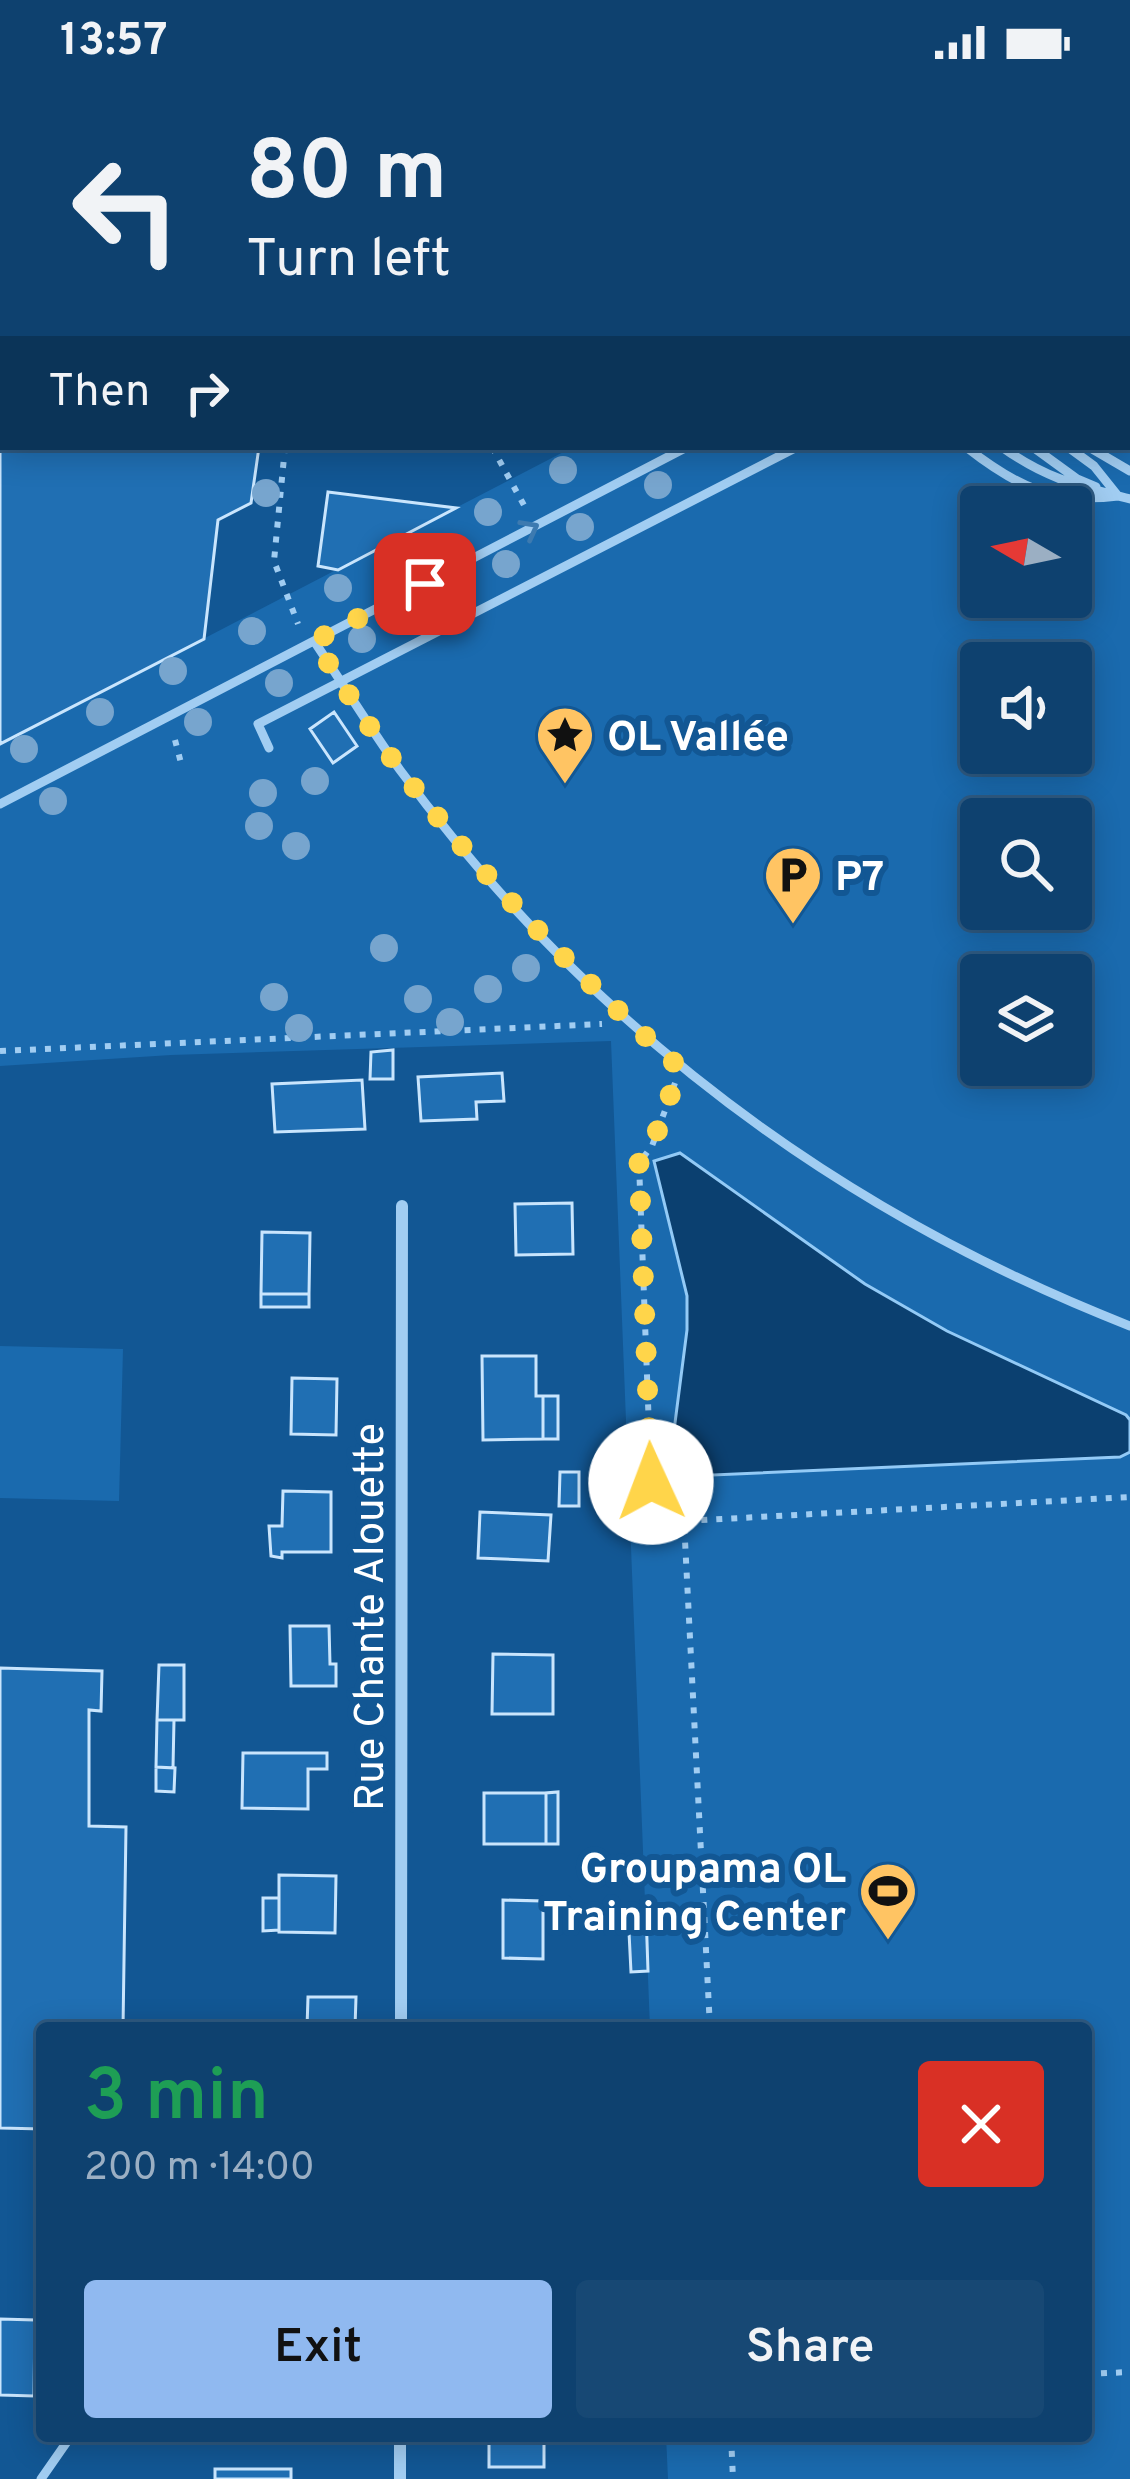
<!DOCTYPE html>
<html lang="en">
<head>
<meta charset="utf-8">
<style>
  :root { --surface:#0e416f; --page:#174874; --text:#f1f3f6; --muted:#9bafc3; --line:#2e5a82; --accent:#90b9f0 }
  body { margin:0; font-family:Overpass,sans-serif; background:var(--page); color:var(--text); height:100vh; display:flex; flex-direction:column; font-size:45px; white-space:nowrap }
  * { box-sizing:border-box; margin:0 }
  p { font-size:39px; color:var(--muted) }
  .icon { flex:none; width:66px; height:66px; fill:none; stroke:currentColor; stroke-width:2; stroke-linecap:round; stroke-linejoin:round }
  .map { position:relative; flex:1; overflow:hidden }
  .side { position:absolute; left:36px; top:1938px; width:1056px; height:420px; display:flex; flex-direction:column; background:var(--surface); border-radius:12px; box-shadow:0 6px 30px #0003,0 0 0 3px var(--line) }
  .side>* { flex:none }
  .guide { position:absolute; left:0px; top:0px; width:1131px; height:366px; box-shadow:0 6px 30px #0003,0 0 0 3px var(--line); background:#0e416f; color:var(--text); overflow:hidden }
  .needle { width:78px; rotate:279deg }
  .fabs { position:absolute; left:960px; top:402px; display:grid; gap:24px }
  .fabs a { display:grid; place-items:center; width:132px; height:132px; border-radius:12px; background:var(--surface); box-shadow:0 6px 30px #0003,0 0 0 3px var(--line); font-size:60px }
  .pin { position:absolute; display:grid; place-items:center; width:102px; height:102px; color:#fff; margin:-51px; border-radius:24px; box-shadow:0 6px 18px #0006 }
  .me { position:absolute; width:132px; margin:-66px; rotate:358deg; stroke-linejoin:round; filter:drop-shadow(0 0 9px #0008) }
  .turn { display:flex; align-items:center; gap:42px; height:252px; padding:0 48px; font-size:54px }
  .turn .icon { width:156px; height:156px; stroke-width:2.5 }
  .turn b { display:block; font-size:84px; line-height:102px }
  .then { display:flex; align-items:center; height:114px; padding:0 48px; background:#0003; gap:24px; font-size:45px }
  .round { display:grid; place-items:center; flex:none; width:126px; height:126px; border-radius:12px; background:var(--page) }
  .summary { display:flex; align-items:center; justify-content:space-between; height:204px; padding:0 48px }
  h1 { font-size:72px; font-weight:600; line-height:90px; color:#1e9e55 }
  .button { display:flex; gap:24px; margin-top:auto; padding:24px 48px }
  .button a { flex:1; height:138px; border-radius:12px; background:var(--accent); color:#111; font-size:48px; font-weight:600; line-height:138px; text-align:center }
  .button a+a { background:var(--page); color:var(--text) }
  .status { display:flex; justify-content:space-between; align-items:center; height:84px; padding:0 60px; background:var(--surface); direction:ltr }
  .status svg { height:33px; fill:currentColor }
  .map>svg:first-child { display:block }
  .green { fill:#1a6aae; fill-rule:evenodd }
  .water { fill:#0b4070; stroke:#93caf6; stroke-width:3 }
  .building { fill:#206fb3; stroke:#c9e5fd; stroke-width:3 }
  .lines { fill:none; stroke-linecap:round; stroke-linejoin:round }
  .path { stroke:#a1cdf2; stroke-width:6; stroke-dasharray:6 9; stroke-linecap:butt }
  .lane { stroke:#a1cdf2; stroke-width:9 }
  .street { stroke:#a1cdf2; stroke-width:12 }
  .tree { fill:#77a5ce }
  .oneway { stroke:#3d7ab0 }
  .route { stroke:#ffd54a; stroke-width:21; stroke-dasharray:0 37.8 }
  .labels { text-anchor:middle; stroke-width:12; stroke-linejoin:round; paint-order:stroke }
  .poi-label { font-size:42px; font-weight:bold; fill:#fff; stroke:#125794; text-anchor:start }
  .street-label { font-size:42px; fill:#fff; stroke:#125794 }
</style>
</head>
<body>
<div class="status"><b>13:57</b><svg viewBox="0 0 49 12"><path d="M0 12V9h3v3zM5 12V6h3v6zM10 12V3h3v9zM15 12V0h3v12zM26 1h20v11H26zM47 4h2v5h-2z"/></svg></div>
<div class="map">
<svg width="1130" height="2395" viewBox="0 0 1130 2395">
  <rect width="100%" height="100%" fill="#125794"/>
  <!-- green -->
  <path class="green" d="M763,0h367v2395h-462l-2,-43h420v-408h-436l-39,-987 -440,14 -171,11v-671l3,52h256l-8,56 -33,18 -13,117 368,-191h555v-360zM981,423h90v90h-90zM981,579h90v90h-90zM981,735h90v90h-90zM981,891h90v90h-90z
    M0,1262l123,3 -4,152 -119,-3z"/>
  <!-- water -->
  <path class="water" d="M680,1069l185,131 82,47 179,84 4,5v32l-10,5 -452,20 19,-147v-34l-33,-135z"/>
  <!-- building -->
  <path class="building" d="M5,0h300l-300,3z
    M352,0h411l1,3h-412z
    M838,0h292v325l-2,-322z
    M982,0h148v282l-2,-279z
    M0,311l3,52h256l-8,56 -33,17 -14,119 -204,105z
    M328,408l128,16 -118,62 -20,-4z
    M334,628l23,34 -24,17 -23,-34z
    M393,966v29h-23l1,-27z
    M502,989l2,28 -28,1 1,17 -56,2 -3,-44z
    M362,996l3,49 -90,3 -3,-48z
    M572,1119l1,51 -57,1 -1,-51z
    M262,1148l48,1 -1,61h-48z
    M261,1210h48v13h-48z
    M482,1272h54v40h7v43l-60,1z
    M292,1294l45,1 -1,56 -45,-1z
    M543,1312h15v43h-15z
    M560,1388h19v34h-20z
    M283,1407l48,1v60h-49v6l-11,-2 -2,-30h13z
    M480,1428l71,3 -3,46 -70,-3z
    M290,1542h39l1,38h6v22h-45z
    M493,1570l60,1v59h-61z
    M159,1581h25v55h-27z
    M0,1584l102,3 -1,40 -12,-1v116l37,1 -3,201h-81v101l-42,-1z
    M157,1636h17l-1,48 -17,-1z
    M243,1669h84v16h-19v40l-66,-1z
    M156,1683l19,1 -1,24 -18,-1z
    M558,1708v52h-12v-51z
    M484,1709h62v51h-62z
    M279,1791l57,1 -1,57 -56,-1z
    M263,1814h16v32l-16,1z
    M503,1816l40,1v58l-40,-1z
    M628,1828h18l2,59 -17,1z
    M308,1913h48l-1,31h-48z
    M0,2235l35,1 -1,76 -34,-1z
    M489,2352h55v31h-55z
    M215,2385h76v10h-76z"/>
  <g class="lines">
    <!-- path -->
    <path class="path" d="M935,0l2,3
      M330,3v-3
      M370,3l1,-3
      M1128,221l2,1
      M0,289h3
      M285,363l-11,114 24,63
      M492,363l33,60
      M175,656l6,23
      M0,967l602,-27
      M675,999l-23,63 -13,17 12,319h19l14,39
      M710,1944l-26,-507 446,-24
      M1086,2290l44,-2
      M731,2352l2,43"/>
    <!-- lane -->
    <path class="lane" d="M803,0l1,3
      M966,363c51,40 86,57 152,49
      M1002,363c44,32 77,39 128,52
      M1033,363l44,32 19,8
      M1068,363l26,19 24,30
      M1089,363l41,24
      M314,557c29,43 56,87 86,129 190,256 433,440 730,556
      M269,664l-11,-24 539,-277
      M0,720l687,-357
      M41,2395l30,-43"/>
    <!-- street -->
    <path class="street" d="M401,1944l1,-822
      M400,2395v-43"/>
  </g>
  <!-- trees -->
  <g class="tree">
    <circle cx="563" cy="386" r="14"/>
    <circle cx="658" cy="401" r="14"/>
    <circle cx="266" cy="409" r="14"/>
    <circle cx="488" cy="428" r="14"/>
    <circle cx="580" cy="443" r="14"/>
    <circle cx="413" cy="467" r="14"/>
    <circle cx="506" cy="480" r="14"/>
    <circle cx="338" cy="504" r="14"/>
    <circle cx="434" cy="518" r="14"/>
    <circle cx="252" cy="547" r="14"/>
    <circle cx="362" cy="555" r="14"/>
    <circle cx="173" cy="587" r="14"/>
    <circle cx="279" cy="599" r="14"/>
    <circle cx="100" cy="628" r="14"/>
    <circle cx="198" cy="638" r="14"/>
    <circle cx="24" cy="665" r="14"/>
    <circle cx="315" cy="697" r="14"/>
    <circle cx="263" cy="709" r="14"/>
    <circle cx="53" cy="717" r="14"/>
    <circle cx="259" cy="742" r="14"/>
    <circle cx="296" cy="762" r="14"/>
    <circle cx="384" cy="864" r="14"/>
    <circle cx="526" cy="884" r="14"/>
    <circle cx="488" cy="905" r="14"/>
    <circle cx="274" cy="913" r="14"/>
    <circle cx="418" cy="915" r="14"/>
    <circle cx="450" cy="938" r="14"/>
    <circle cx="299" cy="944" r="14"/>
  </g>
  <!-- one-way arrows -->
  <defs><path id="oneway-chevron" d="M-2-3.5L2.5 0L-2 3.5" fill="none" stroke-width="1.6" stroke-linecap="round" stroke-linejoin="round" transform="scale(3)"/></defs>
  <use class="oneway" href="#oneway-chevron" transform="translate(530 445) rotate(-28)"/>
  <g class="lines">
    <!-- route -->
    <path class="route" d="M425,500l-111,57c29,43 56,89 88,131 83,108 176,204 278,296l-28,78 -13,17 12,319"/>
  </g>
  <!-- icons -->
  <defs>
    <g id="sight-pin" transform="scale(3)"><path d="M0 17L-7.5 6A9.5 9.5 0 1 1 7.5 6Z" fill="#ffc463" stroke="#125794"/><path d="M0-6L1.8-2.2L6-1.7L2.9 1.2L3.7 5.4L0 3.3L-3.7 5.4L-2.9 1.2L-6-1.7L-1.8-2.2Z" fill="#111"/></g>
    <g id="parking-pin" transform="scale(3)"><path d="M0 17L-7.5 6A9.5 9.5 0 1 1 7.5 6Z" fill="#ffc463" stroke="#125794"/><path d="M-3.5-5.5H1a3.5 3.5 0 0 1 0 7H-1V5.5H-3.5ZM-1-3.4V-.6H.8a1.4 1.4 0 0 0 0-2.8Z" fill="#111"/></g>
    <g id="stadium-pin" transform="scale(3)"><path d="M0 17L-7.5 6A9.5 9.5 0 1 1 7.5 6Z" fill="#ffc463" stroke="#125794"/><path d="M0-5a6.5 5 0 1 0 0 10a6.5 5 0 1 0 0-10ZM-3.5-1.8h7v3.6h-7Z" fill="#111"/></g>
  </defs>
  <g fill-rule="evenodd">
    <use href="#sight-pin" x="565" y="651"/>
    <use href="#parking-pin" x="793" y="791"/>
    <use href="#stadium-pin" x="888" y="1807"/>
  </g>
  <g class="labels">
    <!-- poi labels -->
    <g class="poi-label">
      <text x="607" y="666">OL Vallée</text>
      <text x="835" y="806">P7</text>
      <text x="846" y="1798" text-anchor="end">Groupama OL<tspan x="846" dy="48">Training Center</tspan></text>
    </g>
    <!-- street labels -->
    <g class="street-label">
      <text transform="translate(368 1533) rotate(-90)" y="15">Rue Chante Alouette</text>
    </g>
  </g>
</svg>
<div class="fabs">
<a><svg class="needle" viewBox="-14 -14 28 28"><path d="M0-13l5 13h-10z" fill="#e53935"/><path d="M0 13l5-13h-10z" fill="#9bafc3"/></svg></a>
<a><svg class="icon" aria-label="sound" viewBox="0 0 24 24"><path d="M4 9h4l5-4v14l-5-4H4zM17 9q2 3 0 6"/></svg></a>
<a><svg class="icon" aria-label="search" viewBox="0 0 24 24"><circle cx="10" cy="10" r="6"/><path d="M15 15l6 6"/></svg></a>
<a><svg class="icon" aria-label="layers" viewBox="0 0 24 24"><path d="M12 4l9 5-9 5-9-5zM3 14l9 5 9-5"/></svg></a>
</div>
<div class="pin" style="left:425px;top:500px;background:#d93025"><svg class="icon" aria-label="arrive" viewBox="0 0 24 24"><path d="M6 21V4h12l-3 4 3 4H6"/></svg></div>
<svg class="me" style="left:651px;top:1398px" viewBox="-20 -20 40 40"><circle r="19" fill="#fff"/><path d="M0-13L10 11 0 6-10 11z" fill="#ffd54a"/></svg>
<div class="guide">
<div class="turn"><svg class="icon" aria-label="left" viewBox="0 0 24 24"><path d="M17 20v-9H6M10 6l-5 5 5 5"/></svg><div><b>80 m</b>Turn left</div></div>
<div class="then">Then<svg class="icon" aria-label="right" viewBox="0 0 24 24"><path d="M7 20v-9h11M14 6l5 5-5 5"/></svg></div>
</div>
<section class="side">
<div class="summary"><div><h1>3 min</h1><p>200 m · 14:00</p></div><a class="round" style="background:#d93025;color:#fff"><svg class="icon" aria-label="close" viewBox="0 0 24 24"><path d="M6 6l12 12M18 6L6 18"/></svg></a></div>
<div class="button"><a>Exit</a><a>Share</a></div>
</section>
</div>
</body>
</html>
